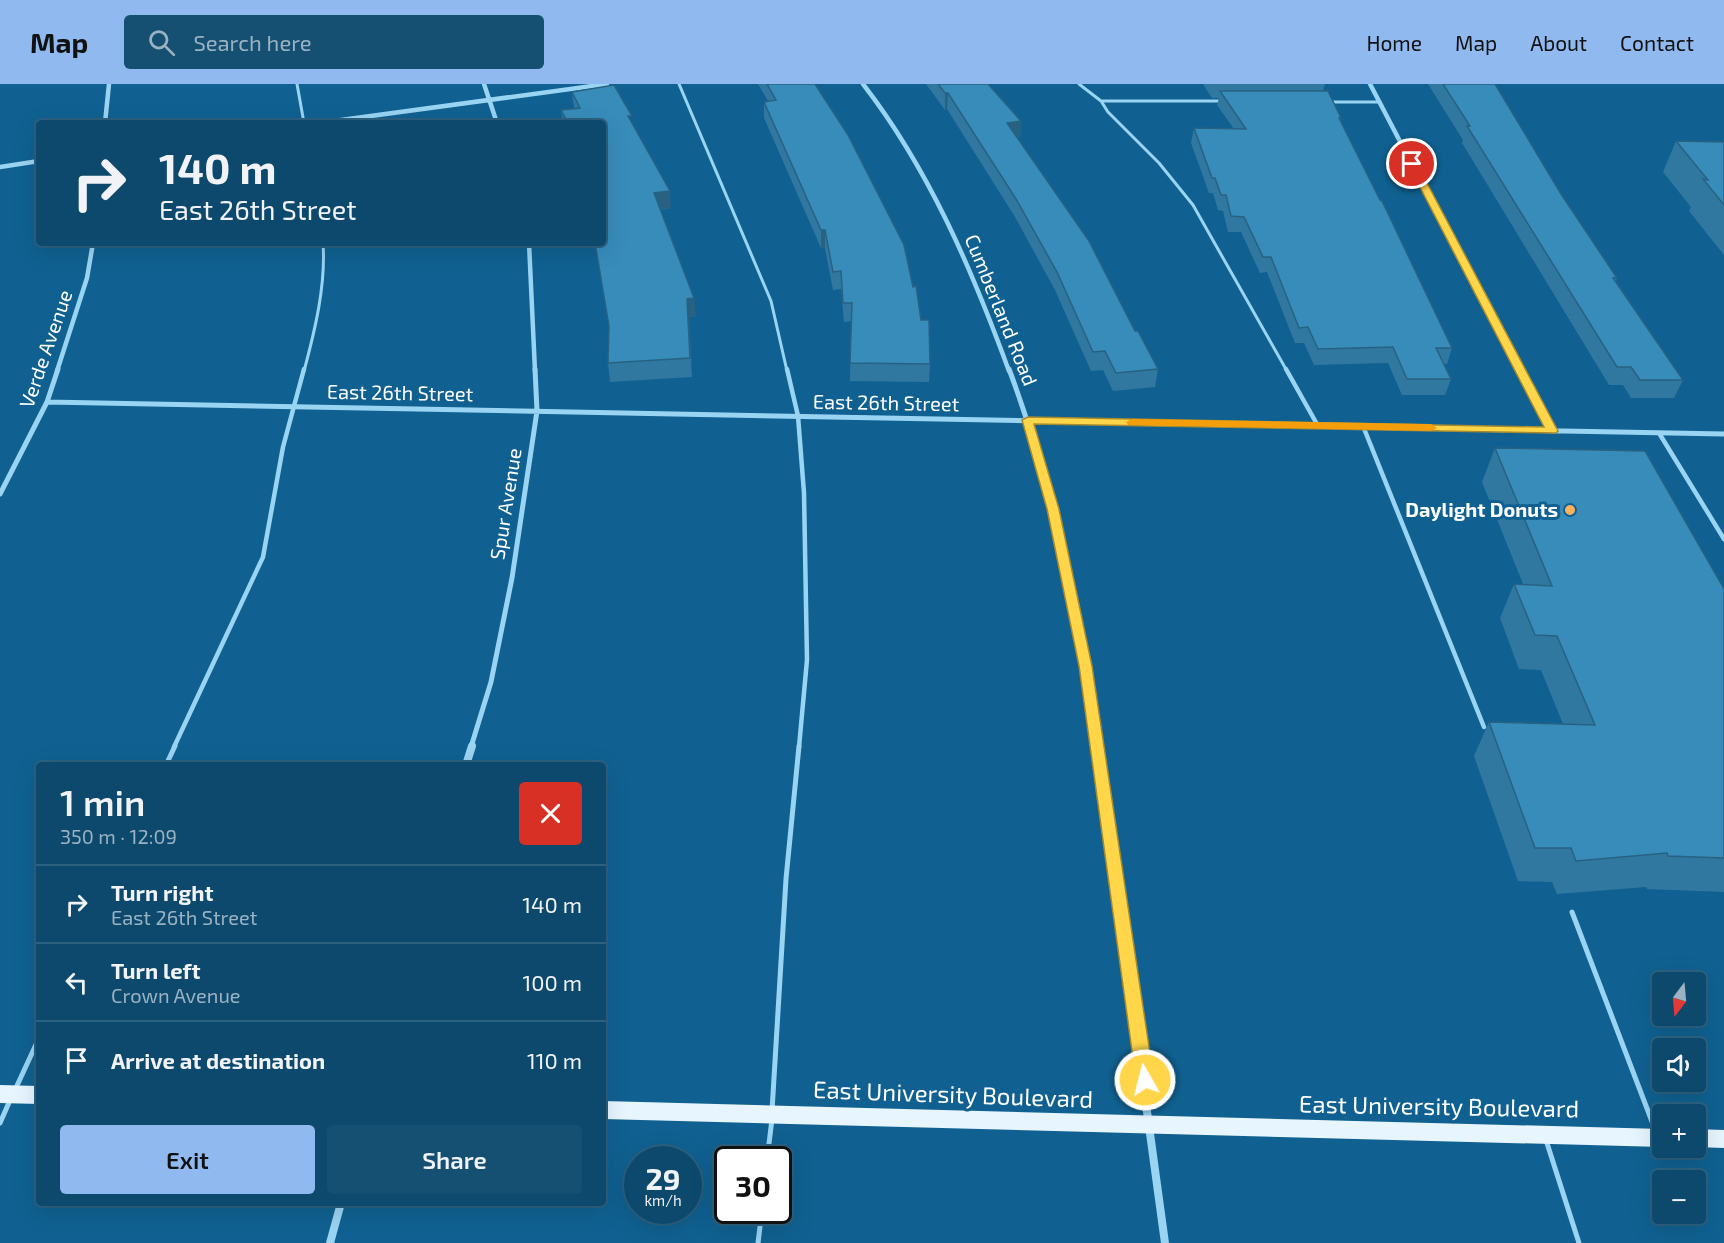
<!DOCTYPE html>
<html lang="en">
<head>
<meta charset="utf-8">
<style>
  :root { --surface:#0c496d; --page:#155072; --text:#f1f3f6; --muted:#9ab2c2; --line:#2c6180; --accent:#90b9f0 }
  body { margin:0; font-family:"Exo 2",sans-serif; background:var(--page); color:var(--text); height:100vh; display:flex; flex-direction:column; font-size:22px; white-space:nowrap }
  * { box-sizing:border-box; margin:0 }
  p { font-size:20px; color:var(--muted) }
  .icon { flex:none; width:33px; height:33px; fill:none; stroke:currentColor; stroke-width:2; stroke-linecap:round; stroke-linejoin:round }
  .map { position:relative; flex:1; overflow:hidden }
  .side { position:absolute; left:36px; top:678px; width:570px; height:444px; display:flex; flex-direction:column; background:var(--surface); border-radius:6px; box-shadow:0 6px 24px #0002,0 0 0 2px var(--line) }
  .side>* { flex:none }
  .top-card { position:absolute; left:36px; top:36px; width:570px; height:126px; border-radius:6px; box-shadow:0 6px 24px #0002,0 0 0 2px var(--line); background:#0c496d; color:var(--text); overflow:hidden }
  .needle { width:39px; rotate:196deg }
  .fabs { position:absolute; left:1652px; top:888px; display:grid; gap:12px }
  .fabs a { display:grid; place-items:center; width:54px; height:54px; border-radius:6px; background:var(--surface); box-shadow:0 6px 24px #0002,0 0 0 2px var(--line); font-size:30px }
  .speed { position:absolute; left:624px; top:1062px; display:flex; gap:12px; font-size:30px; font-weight:700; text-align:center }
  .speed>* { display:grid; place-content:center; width:78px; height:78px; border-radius:50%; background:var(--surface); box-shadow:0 6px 24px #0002,0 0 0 2px var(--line); line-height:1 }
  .speed small { font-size:15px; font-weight:400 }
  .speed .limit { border:3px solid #111; border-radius:9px; background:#fff; color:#111 }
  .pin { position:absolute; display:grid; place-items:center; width:51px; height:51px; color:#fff; margin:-26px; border:3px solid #fff; border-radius:50%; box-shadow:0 2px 6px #0007 }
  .me { position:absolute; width:66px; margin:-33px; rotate:352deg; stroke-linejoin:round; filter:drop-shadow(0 0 4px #0008) }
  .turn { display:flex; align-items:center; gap:21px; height:126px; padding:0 24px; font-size:27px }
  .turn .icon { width:78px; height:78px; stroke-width:2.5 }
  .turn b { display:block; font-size:42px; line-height:51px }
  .round { display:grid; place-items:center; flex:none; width:63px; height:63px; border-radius:6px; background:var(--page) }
  .head { display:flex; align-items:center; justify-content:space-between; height:102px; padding:0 24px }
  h1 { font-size:36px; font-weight:600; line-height:45px }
  .cta { display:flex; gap:12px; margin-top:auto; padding:12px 24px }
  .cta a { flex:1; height:69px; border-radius:6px; background:var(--accent); color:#111; font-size:24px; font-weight:600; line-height:69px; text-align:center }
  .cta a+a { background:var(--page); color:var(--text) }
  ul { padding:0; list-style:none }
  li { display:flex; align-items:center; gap:18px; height:78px; padding:0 24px; border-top:2px solid var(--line) }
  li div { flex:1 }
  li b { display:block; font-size:22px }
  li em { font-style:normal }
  header { display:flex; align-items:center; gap:36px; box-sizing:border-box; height:84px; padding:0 30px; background:var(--accent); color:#111 }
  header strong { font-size:28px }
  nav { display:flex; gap:33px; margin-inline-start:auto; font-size:21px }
  .search { width:420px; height:54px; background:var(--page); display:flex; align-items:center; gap:15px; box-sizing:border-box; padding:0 21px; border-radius:6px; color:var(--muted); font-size:22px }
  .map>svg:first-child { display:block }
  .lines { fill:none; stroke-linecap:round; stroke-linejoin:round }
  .lane-far2 { stroke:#9ad4f3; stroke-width:3 }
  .lane-far1 { stroke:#9ad4f3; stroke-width:4.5 }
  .lane { stroke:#9ad4f3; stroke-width:5 }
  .street-far2 { stroke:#9ad4f3; stroke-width:4.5 }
  .street-far1 { stroke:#9ad4f3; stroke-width:5 }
  .street { stroke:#9ad4f3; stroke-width:8 }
  .primary { fill:#e7f5ff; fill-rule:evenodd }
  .wall { fill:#3078a0 }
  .shaded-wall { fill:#276282 }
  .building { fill:#388cba; stroke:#276282; stroke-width:1.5 }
  .route { fill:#ffd54a; stroke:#a68a30; stroke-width:1.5 }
  .slow { fill:#f59e0b }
  .poi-dot { fill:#ffb15d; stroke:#106191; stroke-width:2 }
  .labels { text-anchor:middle; stroke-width:6; stroke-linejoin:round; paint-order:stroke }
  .street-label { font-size:20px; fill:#fff; stroke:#106191 }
  .poi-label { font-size:20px; font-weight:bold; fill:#fff; stroke:#106191; text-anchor:end }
  .near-street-label { font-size:24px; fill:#fff; stroke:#106191 }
</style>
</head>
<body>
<header>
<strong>Map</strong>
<div class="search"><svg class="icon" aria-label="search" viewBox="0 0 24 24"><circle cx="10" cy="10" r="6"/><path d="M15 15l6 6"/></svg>Search here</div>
<nav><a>Home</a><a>Map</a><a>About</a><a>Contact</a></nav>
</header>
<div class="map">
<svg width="1724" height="1159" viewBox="0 0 1724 1159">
  <rect width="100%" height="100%" fill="#106191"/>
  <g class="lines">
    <!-- lane-far2 -->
    <path class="lane-far2" d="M297,0l7,39
      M679,0l92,217 16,70
      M1079,0l22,17 7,11 51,51 34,42 94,166
      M1101,17h121
      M1329,18h51
      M304,287c11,-41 22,-86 19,-128"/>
    <!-- lane-far1 -->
    <path class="lane-far1" d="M787,285l11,47 6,77 3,167 -8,87
      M1286,285l32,57
      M1363,342l121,301
      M1659,349l65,106
      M174,663l89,-190 20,-110 21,-78"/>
    <!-- lane -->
    <path class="lane" d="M166,681l9,-19
      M1572,828l84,220
      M15,1006l24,-52
      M772,1027l14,-232 13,-133
      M0,1039l11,-25
      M1546,1056l33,103
      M767,1076l5,-41
      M758,1159l4,-33"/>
    <!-- street-far2 -->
    <path class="street-far2" d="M484,0l13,39
      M863,0c66,85 109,186 146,287
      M1370,0l150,287
      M105,39l4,-39
      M319,39l288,-39
      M0,83l39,-6
      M529,159l6,128
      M57,287l30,-93 6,-35"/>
    <!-- street-far1 -->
    <path class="street-far1" d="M1009,285c46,122 69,250 88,378
      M1520,285l32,62
      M47,318l1677,32
      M0,410l47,-92 11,-33
      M471,663l20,-65 21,-104 25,-167 -2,-42"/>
    <!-- street -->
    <path class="street" d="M1097,662l68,497
      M466,681l6,-19
      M330,1159l11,-40"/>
    <!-- primary -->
    <path class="primary" d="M0,1001l39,1v18l-39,-1z
      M603,1017l1059,28v18l-1059,-28z
      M1695,1045l29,1v18l-29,-1z"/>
  </g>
  <!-- wall -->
  <path class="wall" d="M758,0h57l106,236 9,44 -1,18 -79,-1 1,-60 -7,1 -3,-33 -8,1 -8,-42h-4l-57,-130v-16l4,-1z
    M926,0h62l33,37 -1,16 -3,1 141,231 -3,18 -42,4 -10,-21 -12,1 -36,-81 -40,-73 -68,-108 -2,1z
    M1203,0h122l-2,7 18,27 -1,3 112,227 -5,16h-3l7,15 -6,16h-43l-14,-32 -74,2 -10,-22h-9l-28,-71 -7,1 -19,-41h-13l-5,-21 -5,-1 -5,-17h-4l-18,-50 3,-15 40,1 -17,-24 2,-7h-7z
    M1428,0h67l66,110 56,84 -1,3 67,99 -9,18h-43l-8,-13h-14l-147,-242 1,-3z
    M572,8l61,33 38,83 -11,2 36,106 -7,1 3,60 -82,5 -2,-19 1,-35 -11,-70 5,-15v-120h-40l-2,-13 13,-2z
    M1676,57l48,1v113l-35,-44 2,-4 -28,-35z
    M1495,364l229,141v303l-77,-3 -1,-2 -89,7 -5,-12 -34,-1 -44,-125 15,-34 74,2 -22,-54 -22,-1 -19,-51 14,-34h9l-41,-102z"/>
  <!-- shaded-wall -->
  <path class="shaded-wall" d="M945,9h3l-1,16 -2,1z
    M1021,37l-1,16 -15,2 2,-16z
    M670,107l1,17 -15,2 -2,-17z
    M821,146h4v18h-4z
    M694,214l2,18 -7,1 3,60 -5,-78z"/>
  <!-- building -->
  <path class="building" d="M767,0h48l33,51 56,110 9,42 3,-1 5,34h8l1,44 -80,-1 2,-60h-9l-2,-32 -8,1 -8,-42h-4l-57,-128 12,-2z
    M938,0h50l33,37 -14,2 82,118 46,90h3l20,38 -42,4 -11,-22 -12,1 -36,-80 -41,-73 -68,-106h-3z
    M1443,0h52l66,110 56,84h-4l70,102h-43l-9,-13h-14l-150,-241h3z
    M614,1l18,31h-4l42,75 -16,2 40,105 -7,1 3,59 -82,5 1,-37 -14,-83h8v-120h-35l-7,-13 19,-2 -8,-16z
    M1220,7h108l13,27h-2l41,82 2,1 70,147h-16l15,31h-44l-14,-32 -75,2 -10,-22 -9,1 -28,-71h-8l-19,-40 -13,-1 -5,-21h-5l-6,-17h-3l-18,-50 52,1z
    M1676,57l48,1v63l-21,-26 5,1z
    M1495,364l150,3 79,138v269l-56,-2 -1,-3 -91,8 -5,-13h-36l-46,-126 106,3 -38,-89 -22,-1 -21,-51 38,2z"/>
  <!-- route -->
  <path class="route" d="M1412,77l5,3 141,267 -2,2 -522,-9 25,85 33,157 62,414 -3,6 -6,2 -6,-2 -3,-6 -57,-414 -32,-157 -25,-89 6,-3 516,10 -136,-263z"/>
  <!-- slow -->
  <path class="slow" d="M1132,335l299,5 6,4 -6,3 -303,-6 -2,-3z"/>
  <!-- markers -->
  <circle class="poi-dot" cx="1570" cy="426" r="6"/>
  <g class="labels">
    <!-- street labels -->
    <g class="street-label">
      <text transform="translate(1001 226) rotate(68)" y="7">Cumberland Road</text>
      <text transform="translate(46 265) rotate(-71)" y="7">Verde Avenue</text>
      <text transform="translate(400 309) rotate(1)" y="7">East 26th Street</text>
      <text transform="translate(886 319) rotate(1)" y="7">East 26th Street</text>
      <text transform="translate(506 420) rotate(-81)" y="7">Spur Avenue</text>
    </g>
    <!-- poi labels -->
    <g class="poi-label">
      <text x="1558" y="433">Daylight Donuts</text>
    </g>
    <!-- near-street labels -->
    <g class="near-street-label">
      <text transform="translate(953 1011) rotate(2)" y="8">East University Boulevard</text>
      <text transform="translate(1439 1023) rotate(1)" y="8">East University Boulevard</text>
    </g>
  </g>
</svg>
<div class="fabs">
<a><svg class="needle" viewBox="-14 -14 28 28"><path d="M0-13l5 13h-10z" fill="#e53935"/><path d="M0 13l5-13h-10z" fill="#9ab2c2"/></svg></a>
<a><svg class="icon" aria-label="sound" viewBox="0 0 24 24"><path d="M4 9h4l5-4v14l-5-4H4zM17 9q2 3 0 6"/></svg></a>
<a>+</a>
<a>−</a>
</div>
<div class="speed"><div>29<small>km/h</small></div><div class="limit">30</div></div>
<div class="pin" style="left:1412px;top:80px;background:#d93025"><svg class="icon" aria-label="arrive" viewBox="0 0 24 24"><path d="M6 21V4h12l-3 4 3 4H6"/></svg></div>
<svg class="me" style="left:1145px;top:996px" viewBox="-20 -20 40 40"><circle r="17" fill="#ffd54a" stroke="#fff" stroke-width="3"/><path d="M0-11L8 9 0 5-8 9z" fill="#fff"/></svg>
<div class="top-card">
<div class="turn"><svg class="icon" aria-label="right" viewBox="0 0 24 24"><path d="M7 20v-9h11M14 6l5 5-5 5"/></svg><div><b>140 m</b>East 26th Street</div></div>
</div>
<section class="side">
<div class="head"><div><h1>1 min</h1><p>350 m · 12:09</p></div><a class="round" style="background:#d93025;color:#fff"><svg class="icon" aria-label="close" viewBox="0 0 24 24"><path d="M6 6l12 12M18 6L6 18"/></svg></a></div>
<ul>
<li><svg class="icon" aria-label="right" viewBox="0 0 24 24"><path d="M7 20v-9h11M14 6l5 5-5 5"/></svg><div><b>Turn right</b><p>East 26th Street</p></div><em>140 m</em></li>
<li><svg class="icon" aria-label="left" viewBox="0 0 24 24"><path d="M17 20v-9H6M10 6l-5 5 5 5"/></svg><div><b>Turn left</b><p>Crown Avenue</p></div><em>100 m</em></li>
<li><svg class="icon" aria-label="arrive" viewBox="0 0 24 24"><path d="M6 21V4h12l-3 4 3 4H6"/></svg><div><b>Arrive at destination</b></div><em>110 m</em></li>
</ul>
<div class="cta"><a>Exit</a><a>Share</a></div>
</section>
</div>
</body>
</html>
